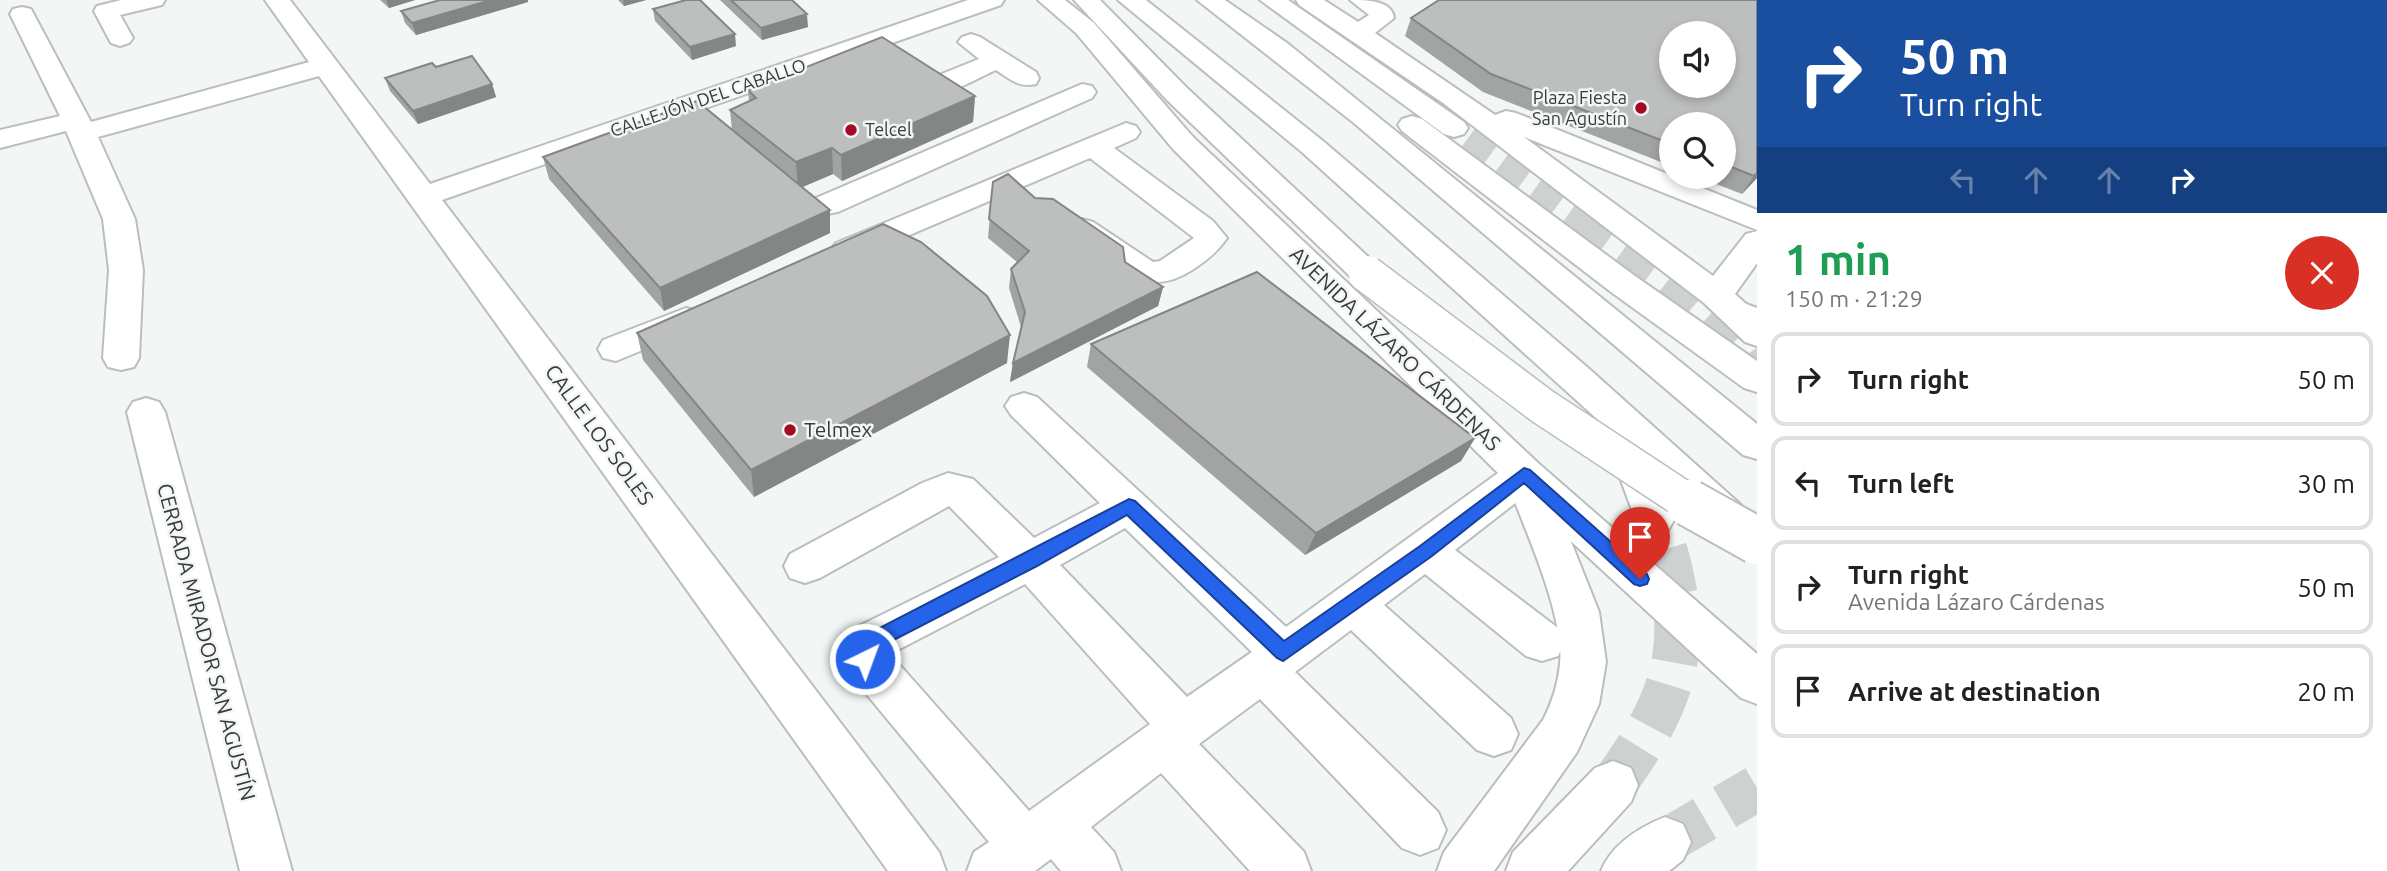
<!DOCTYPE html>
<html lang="en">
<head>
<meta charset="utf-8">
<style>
  :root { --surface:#fff; --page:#f2f2f2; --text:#222; --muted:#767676; --line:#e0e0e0 }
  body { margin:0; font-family:Ubuntu,sans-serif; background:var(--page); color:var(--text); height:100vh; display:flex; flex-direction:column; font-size:26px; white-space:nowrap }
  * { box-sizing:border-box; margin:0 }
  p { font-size:23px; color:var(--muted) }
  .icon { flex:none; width:38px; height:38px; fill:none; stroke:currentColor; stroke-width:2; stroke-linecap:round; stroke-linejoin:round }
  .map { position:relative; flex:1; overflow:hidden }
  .panel { display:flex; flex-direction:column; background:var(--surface); width:630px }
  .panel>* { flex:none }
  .top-card { background:#1a4fa0; color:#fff; overflow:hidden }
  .controls { position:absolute; left:1659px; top:21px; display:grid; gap:14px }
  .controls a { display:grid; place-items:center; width:77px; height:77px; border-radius:50%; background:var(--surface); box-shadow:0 4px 10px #0003; font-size:35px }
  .pin { position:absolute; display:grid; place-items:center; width:60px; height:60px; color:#fff; margin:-72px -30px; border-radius:50% 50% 50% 0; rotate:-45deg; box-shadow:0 0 7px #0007 }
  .pin .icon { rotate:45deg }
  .me { position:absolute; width:77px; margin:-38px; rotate:42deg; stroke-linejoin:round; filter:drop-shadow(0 0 5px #0008) }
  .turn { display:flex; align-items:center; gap:24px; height:147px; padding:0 28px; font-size:32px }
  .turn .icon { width:91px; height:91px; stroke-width:2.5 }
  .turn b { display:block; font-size:49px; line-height:60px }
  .lanes { display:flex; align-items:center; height:66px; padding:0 28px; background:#0003; justify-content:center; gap:35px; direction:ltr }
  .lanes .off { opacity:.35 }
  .round { display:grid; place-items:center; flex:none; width:74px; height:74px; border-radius:37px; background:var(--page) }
  .headline { display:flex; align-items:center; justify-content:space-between; height:119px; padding:0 28px }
  h1 { font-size:42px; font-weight:600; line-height:52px; color:#1e9e55 }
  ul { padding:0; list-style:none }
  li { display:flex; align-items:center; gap:21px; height:94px; margin:0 14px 10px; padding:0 14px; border:4px solid var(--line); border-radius:14px }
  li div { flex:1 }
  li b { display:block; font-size:26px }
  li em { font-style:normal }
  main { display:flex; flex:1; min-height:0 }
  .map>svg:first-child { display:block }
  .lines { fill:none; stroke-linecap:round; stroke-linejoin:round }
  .major-tunnel { stroke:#cdd1d0; stroke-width:46; stroke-dasharray:46 23; stroke-linecap:butt }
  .highway-tunnel-far2 { stroke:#cdd1d0; stroke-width:28; stroke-dasharray:28 14; stroke-linecap:butt }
  .highway-tunnel-far1 { stroke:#cdd1d0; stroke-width:36; stroke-dasharray:36 18; stroke-linecap:butt }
  .highway-tunnel { stroke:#cdd1d0; stroke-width:46; stroke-dasharray:46 23; stroke-linecap:butt }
  .minor-casing { stroke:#bbbebd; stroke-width:4 }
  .major-casing { stroke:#bbbebd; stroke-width:4 }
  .highway-casing { stroke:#bbbebd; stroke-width:4 }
  .minor { fill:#fff; fill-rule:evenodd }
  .major { fill:#fff; fill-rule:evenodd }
  .highway { fill:#fff; fill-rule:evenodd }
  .highway-bridge-far1-casing { stroke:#bbbebd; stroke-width:39; stroke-linecap:butt }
  .highway-bridge-casing { stroke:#bbbebd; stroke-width:50; stroke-linecap:butt }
  .highway-bridge-far1 { stroke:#fff; stroke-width:36 }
  .highway-bridge { stroke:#fff; stroke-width:46 }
  .wall { fill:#a2a4a3; fill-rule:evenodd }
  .shaded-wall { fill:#848685 }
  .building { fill:#bcbfbe; stroke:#848685; stroke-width:2; fill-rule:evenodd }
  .route { fill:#2563eb; stroke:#184099; stroke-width:2 }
  .poi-dot { fill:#a50a24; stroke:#f2f6f5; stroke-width:2.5 }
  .labels { text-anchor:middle; stroke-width:5; stroke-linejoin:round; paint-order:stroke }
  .far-street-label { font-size:18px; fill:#393b3a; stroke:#f2f6f5 }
  .far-poi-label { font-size:18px; fill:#393b3a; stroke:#f2f6f5; text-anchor:end }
  .street-label { font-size:21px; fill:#393b3a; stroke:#f2f6f5 }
  .poi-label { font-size:21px; fill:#393b3a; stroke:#f2f6f5; text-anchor:start }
</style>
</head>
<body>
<main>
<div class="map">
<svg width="1757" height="871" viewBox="0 0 1757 871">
  <rect width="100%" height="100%" fill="#f2f6f5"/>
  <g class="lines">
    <!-- major-tunnel -->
    <path class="major-tunnel" d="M1665,842l92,-54"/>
    <!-- highway-tunnel-far2 -->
    <path class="highway-tunnel-far2" d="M1468,138l114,83"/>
    <!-- highway-tunnel-far1 -->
    <path class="highway-tunnel-far1" d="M1579,219c50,36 112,76 153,122 9,10 17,23 25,35"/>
    <!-- highway-tunnel -->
    <path class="highway-tunnel" d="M1613,785c71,-98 81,-152 41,-267"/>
    <!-- minor casing -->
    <g class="minor-casing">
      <path id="minor" d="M121,0h44l-3,5 -42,10 13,23 -4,5 -9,3 -9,-3 -17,-32 3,-5z
        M265,0h25l140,184 538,-184h36l-3,5 -559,195 497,652 7,19h-58l-569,-795 -221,61 37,82 8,51 -4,88 -5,9 -13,3 -13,-3 -5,-9 6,-88 -6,-51 -37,-88 -66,17v-18l60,-14 -50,-102 3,-5 9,-2 9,2 60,113 218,-60z
        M1038,0h27l29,23 99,114 345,326 219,191v50l-16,-6 -218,-201 -68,53 103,78 7,14 -7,14 -16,5 -16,-5 -101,-82 -41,31 127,113 7,16 -7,16 -17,6 -17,-6 -126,-120 -56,42 143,140 8,18 -8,18 -18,7 -18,-7 -142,-149 -61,45 105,108 7,19h-61l-89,-98 -70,54 23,25 7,19h-60l-10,-12 -16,12h-68l7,-19 15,-10 -140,-169 -7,-14 1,-9 14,-23 142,-70 -50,-51 -129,72 -15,5 -15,-5 -6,-12 6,-12 132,-71 26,-10 25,6 61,59 66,-35 -89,-88 -6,-9 6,-9 13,-4 13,4 249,230 212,-154 -325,-324 -97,-116zM1125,528l127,124 -65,45 -127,-132zM1025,584l125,140 -121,87 -139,-157z
        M1296,0h28l34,22 11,-7 -19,-15c16,0 42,0 44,18l-19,15 120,82 11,-4 10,2 241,97v20l-233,-93 189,139 33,-42 11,-3v32l-22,31 22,20v32l-12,-4 -41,-39 -261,-200 -144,-98z
        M971,34l9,3 56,35 3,6 -3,6c-17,4 -26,-5 -40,-14 -21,9 -49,28 -72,23l-4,-6 4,-6 55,-22 -21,-17 4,-5z
        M1082,84l10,2 4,6 -4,6 -254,114 -11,2 -11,-2 -5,-7 5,-7z
        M1126,123l10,3 4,6 -4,6 -22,10 99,73 14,17c-9,13 -18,21 -32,30 -51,35 -83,-2 -124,-32l-5,-7 5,-7 11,-3 11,3 60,40 7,-1 34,-23 -104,-80 -232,99 -11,3 -11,-3 -5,-7 5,-7z
        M686,308l12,3 5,8 -5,8 -82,34 -13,-3 -5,-9 5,-9z
        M146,398l13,4 6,10 127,459h-52l-113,-459 6,-10z"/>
    </g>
    <!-- major casing -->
    <g class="major-casing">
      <path id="major" d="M1735,300l22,8v27l-34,-16 -5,-8 5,-8z
        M1524,459l14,4 6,11 55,138 7,50 -7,42 -22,48 -83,119h-57l7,-19 99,-132c9,-17 15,-36 17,-56 5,-50 -38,-141 -56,-190l6,-11z
        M1665,817l18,7 8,18 -8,18 -14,11h-68c11,-27 37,-43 64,-54z"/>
    </g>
    <!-- highway casing -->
    <g class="highway-casing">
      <path id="highway" d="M1074,0h26l87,88 192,179 5,7 -5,7 -12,4 -12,-4 -188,-181z
        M1118,0h28l177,141 264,226 154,138 6,11 -6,11 -15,5 -15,-5 -53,-51 17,42 -6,11 -15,5 -15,-5 -30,-81 8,-11 -314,-284z
        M1197,0h28l62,43 470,381v35l-14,-4 -389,-332z
        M1260,0h28l176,122 4,6 -4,6 -10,3 -10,-3z
        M1412,116l10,3 213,157 122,85v31l-13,-4 -133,-96 -209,-161 -4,-6 4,-6z
        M1613,761l18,7 7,17 -7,17 -63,69h-62l7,-19 82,-84z"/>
    </g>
    <!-- minor -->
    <use href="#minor" class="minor"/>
    <!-- major -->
    <use href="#major" class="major"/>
    <!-- highway -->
    <use href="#highway" class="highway"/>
    <!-- highway-bridge-far1 casing -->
    <g class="highway-bridge-far1-casing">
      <path id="highway-bridge-far1" d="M1367,274l175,132 150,99"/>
    </g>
    <!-- highway-bridge casing -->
    <g class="highway-bridge-casing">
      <path id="highway-bridge" d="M1689,503l68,38"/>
    </g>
    <!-- highway-bridge-far1 -->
    <use href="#highway-bridge-far1" class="highway-bridge-far1"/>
    <!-- highway-bridge -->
    <use href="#highway-bridge" class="highway-bridge"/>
  </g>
  <!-- wall -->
  <path class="wall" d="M380,0h35l-26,8z
    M618,0h28l-22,6z
    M720,0h72l16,27 -46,13z
    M1439,0h318v178l-15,16 -44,-17h26v-53h-53v42l-188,-74 -78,-56 6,-18zM1671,33h53v53h-53z
    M528,2l-112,33 -11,-12 -4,-12z
    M653,9l83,37 -44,14 -37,-39z
    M436,67l56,17 4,13 -78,27 -28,-33 -5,-13z
    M748,90l227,6 -2,26 -131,59 -9,-7 -31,13 28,23v23l-166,78 -115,-132 -6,-22 189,-27 -2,-20 19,-9z
    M993,182l42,16 90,64 38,25 -5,19 -148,76 3,-19 8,-36 -12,-39 2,-19 6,-7 -29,-24z
    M637,333l370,30 -253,134 -111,-137z
    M1091,344l384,94 -14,23 -156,94 -218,-188z"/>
  <!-- shaded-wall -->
  <path class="shaded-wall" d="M386,0h29l-26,8z
    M491,0h37v2l-112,33 -4,-12z
    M623,0h23l-22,6z
    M807,14l1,13 -46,13 -1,-12z
    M735,34l1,12 -44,14 -2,-13z
    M492,84l4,13 -78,27 -5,-13z
    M975,96l-2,26 -131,59 -1,-26z
    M832,148l1,26 -35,15 -2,-27z
    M1757,173v5l-15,16 12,-18z
    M830,210v23l-166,78 -4,-23z
    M1163,287l-5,19 -148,76 3,-19z
    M1010,335l-3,28 -253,134 -3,-27z
    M1475,438l-14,23 -156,94 11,-22z"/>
  <!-- building -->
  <path class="building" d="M440,0h51l-79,23 -11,-12z
    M686,0h14l35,34 -45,13 -37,-38z
    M731,0h61l15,14 -46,14z
    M1439,0h318v173l-3,3 -30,-12v-40h-53v20l-180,-70 -80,-56zM1671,33h53v53h-53z
    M882,37l93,59 -134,59 -9,-7 -36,14 -66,-52 26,-12 -8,-8z
    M472,56l20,28 -79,27 -28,-33 47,-15 4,4z
    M697,101l133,109 -170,78 -117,-131z
    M1008,174l27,24 18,1 70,48 2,15 38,25 -150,76 12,-51 -14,-43 18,-18 -40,-32 4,-37z
    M883,224l38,18 66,54 23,39 -259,135 -114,-137z
    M1257,272l218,166 -159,95 -225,-189z"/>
  <!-- route -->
  <path class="route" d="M1524,468l6,2 117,104 2,5 -2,5 -7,2 -6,-2 -110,-101 -92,73 -149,105 -6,-3 -150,-143 -90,51 -157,81 -8,17 -7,3 -7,-3c-5,-11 1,-20 8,-29l263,-136 6,2 149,140 136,-95z"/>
  <!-- markers -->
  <g class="poi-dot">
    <circle cx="1641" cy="108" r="7"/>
    <circle cx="851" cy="130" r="7"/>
    <circle cx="790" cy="430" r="7"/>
  </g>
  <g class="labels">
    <!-- far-street labels -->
    <g class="far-street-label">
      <text transform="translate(708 98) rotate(-19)" y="6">CALLEJÓN DEL CABALLO</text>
    </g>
    <!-- far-poi labels -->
    <g class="far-poi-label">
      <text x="1627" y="104">Plaza Fiesta<tspan x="1627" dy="21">San Agustín</tspan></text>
      <text x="865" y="136" text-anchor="start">Telcel</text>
    </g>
    <!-- street labels -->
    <g class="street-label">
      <text transform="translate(1395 349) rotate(44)" y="7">AVENIDA LÁZARO CÁRDENAS</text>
      <text transform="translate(599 435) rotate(54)" y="7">CALLE LOS SOLES</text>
      <text transform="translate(206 642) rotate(75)" y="7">CERRADA MIRADOR SAN AGUSTÍN</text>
    </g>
    <!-- poi labels -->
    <g class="poi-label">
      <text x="804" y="437">Telmex</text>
    </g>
  </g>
</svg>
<div class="controls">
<a><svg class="icon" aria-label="sound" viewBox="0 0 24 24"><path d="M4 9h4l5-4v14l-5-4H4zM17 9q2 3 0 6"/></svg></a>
<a><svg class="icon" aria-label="search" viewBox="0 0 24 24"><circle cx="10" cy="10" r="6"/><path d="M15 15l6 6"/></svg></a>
</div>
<div class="pin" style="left:1640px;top:579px;background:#d93025"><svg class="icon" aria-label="arrive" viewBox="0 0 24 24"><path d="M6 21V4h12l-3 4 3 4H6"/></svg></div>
<svg class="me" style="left:865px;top:659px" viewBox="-20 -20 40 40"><circle r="17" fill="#2563eb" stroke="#fff" stroke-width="3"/><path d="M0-11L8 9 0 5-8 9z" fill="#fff"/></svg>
</div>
<section class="panel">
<div class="top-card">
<div class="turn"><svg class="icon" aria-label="right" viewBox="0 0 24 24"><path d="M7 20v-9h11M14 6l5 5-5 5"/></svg><div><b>50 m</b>Turn right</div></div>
<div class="lanes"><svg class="icon off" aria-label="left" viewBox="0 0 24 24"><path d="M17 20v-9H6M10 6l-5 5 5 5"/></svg><svg class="icon off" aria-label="ahead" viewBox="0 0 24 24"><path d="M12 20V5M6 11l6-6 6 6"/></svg><svg class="icon off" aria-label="ahead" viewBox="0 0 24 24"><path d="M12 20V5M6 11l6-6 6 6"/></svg><svg class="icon" aria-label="right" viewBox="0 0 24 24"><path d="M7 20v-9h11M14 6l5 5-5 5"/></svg></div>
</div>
<div class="headline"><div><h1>1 min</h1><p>150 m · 21:29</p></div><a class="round" style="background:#d93025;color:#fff"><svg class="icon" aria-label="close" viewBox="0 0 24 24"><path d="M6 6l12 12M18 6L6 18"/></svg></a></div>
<ul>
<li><svg class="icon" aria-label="right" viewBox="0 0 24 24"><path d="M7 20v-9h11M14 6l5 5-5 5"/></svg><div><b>Turn right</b></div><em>50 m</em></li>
<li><svg class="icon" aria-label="left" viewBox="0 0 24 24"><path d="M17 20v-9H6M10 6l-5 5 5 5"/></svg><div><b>Turn left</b></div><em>30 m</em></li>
<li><svg class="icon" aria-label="right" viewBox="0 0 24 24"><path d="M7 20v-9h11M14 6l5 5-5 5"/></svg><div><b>Turn right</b><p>Avenida Lázaro Cárdenas</p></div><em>50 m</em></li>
<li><svg class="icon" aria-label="arrive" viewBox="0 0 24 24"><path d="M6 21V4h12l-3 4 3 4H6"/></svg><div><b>Arrive at destination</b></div><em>20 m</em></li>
</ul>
</section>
</main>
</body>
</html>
